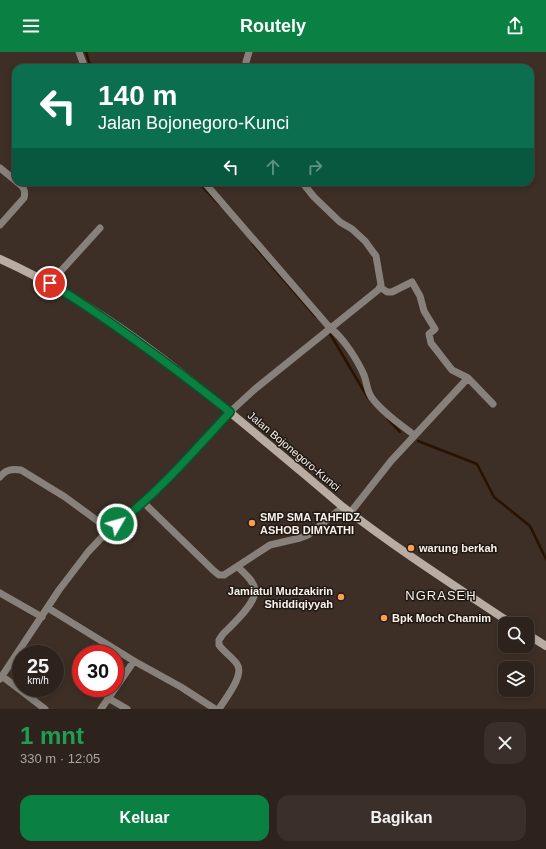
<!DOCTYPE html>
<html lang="id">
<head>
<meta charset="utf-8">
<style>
  :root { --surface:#2e231c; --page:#3a2f29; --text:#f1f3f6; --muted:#a7a4a3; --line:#49403b; --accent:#0b8043 }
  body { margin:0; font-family:Arial,sans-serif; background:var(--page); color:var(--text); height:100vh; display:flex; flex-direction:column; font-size:15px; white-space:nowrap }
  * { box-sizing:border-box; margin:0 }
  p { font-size:13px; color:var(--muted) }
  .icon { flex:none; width:22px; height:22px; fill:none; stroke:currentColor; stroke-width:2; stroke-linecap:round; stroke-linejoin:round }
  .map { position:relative; height:657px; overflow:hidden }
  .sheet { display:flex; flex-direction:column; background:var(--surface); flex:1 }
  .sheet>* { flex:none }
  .top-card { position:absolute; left:12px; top:12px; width:522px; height:122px; border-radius:12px; box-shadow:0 2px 6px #0003,0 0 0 1px var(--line); background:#0b6e4f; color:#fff; overflow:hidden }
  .controls { position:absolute; left:498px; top:565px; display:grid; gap:8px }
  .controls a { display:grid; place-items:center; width:36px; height:36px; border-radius:8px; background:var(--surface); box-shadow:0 2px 6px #0003,0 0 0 1px var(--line); font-size:20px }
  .speed { position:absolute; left:12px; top:593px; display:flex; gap:8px; font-size:20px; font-weight:700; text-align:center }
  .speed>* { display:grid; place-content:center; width:52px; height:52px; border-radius:50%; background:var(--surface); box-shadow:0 2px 6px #0003,0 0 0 1px var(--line); line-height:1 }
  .speed small { font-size:10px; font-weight:400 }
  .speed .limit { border:6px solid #d22; background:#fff; color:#111 }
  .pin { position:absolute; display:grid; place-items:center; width:34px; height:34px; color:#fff; margin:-17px; border:2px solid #fff; border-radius:50%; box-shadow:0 1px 4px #0007 }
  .me { position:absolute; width:44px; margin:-22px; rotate:52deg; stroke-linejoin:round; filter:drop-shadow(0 0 3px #0008) }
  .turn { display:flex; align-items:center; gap:14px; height:84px; padding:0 20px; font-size:18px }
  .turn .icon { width:52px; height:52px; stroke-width:2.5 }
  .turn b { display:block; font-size:28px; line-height:34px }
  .lanes { display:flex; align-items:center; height:38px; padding:0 20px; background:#0003; justify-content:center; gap:20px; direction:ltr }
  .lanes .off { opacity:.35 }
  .round { display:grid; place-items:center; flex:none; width:42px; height:42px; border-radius:12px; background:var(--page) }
  .summary { display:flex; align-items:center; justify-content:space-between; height:68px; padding:0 20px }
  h1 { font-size:24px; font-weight:600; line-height:30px; color:#1e9e55 }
  .button { display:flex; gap:8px; margin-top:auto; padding:8px 20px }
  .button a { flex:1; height:46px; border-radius:12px; background:var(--accent); color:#fff; font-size:16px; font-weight:600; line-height:46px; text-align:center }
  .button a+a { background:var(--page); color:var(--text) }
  header { display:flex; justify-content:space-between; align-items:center; height:52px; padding:0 20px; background:var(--accent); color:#fff; font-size:18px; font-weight:600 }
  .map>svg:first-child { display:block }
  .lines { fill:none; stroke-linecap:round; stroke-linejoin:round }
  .stream { stroke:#2a1200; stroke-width:2.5 }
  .minor { stroke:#88807a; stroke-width:7 }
  .secondary { stroke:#b8aca3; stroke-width:8 }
  .route-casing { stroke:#07532c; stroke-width:10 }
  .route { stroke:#0b8043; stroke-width:7 }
  .poi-dot { fill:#fb9e50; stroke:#1f1914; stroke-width:1.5 }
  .labels { text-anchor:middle; stroke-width:3; stroke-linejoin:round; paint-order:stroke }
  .street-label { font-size:11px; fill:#fbf1ea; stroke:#1f1914 }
  .poi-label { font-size:11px; font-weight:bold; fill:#fbf1ea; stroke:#1f1914; text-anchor:start }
  .quarter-label { font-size:13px; letter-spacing:1px; fill:#fbf1ea; stroke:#1f1914 }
</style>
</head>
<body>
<header><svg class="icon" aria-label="menu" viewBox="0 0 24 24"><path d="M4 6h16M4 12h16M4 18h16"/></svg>Routely<svg class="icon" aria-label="share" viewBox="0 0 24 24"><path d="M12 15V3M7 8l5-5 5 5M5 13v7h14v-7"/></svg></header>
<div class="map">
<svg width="546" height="657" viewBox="0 0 546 657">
  <rect width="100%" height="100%" fill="#3d2f25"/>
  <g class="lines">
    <!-- stream -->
    <path class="stream" d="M86,0l5,16
      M198,130l22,23
      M253,192l63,73
      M329,280l39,66
      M388,367l12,13
      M418,389l59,23 17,33 36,29 16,33"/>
    <!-- minor -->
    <path class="minor" d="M79,0l6,16
      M246,16v-6l3,-10
      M0,116l16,13
      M204,130l126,146c13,9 28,33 34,47 3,8 3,17 8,23 11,15 28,26 42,37
      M0,173l24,-27c2,-8 -1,-12 -7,-16
      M50,231l50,-55
      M380,235l7,5h5l20,-10 8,14 4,15 11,18 -6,5 2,9 21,27 16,8 25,26
      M0,425c6,-8 12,-8 21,-7l44,27 45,33
      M144,451l70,68 5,4h5l46,-30 30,-7 8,-3 35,-28
      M350,461l41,-52 77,-83
      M0,541l42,24
      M48,556l86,53 47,26 34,22
      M2,624l43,33
      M0,627l59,-89 29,-38 16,-17 40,-32 41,-42 45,-49 25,-23 123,-99 3,-5 -5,-29 -11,-15 -13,-12 -12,-7 -26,-25 -12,-15
      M108,646l19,11
      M101,657l33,-48
      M219,657c6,-10 26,-34 18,-45 -5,-7 -13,-12 -18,-19v-5l4,-6c9,-9 34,-31 32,-45 -2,-9 -11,-16 -17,-22"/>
    <!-- secondary -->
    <path class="secondary" d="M0,207c114,51 209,136 304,215 13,11 26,22 39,33 54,42 112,79 169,117
      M527,582l19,12"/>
  </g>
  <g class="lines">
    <!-- route casing -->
    <g class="route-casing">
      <path id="route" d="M50,231c63,39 122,83 180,129 -36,39 -71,80 -113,112"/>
    </g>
    <!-- route -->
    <use href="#route" class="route"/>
  </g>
  <!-- markers -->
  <g class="poi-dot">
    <circle cx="252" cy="471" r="4"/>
    <circle cx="411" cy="496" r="4"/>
    <circle cx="341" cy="545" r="4"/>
    <circle cx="384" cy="566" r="4"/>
  </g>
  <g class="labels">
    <!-- street labels -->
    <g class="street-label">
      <text transform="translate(294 399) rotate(40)" y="4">Jalan Bojonegoro-Kunci</text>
    </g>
    <!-- poi labels -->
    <g class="poi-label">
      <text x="260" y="469">SMP SMA TAHFIDZ<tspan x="260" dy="13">ASHOB DIMYATHI</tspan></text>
      <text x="419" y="500">warung berkah</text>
      <text x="333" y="543" text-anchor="end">Jamiatul Mudzakirin<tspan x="333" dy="13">Shiddiqiyyah</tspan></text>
      <text x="392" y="570">Bpk Moch Chamim</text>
    </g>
    <!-- quarter labels -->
    <g class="quarter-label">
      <text x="441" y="548">NGRASEH</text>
    </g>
  </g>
</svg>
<div class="controls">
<a><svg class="icon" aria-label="search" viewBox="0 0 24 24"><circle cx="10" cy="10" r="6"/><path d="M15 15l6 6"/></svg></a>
<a><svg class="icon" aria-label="layers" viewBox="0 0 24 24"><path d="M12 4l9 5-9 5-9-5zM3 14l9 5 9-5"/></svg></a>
</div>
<div class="speed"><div>25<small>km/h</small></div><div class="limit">30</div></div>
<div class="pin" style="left:50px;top:231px;background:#d93025"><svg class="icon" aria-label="arrive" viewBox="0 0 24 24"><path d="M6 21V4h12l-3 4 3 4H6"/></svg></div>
<svg class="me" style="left:117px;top:472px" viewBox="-20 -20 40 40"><circle r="17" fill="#0b8043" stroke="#fff" stroke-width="3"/><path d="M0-11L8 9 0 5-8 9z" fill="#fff"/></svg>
<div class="top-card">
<div class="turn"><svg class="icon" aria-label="left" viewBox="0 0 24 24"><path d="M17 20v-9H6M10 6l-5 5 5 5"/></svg><div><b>140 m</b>Jalan Bojonegoro-Kunci</div></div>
<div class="lanes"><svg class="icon" aria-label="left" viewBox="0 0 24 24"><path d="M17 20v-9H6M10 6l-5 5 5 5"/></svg><svg class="icon off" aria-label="ahead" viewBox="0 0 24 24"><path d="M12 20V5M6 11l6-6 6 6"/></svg><svg class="icon off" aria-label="right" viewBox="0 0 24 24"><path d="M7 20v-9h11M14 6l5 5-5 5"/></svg></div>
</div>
</div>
<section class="sheet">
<div class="summary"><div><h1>1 mnt</h1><p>330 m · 12:05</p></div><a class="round"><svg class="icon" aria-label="close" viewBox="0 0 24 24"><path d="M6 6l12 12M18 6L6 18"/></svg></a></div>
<div class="button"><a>Keluar</a><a>Bagikan</a></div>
</section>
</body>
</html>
